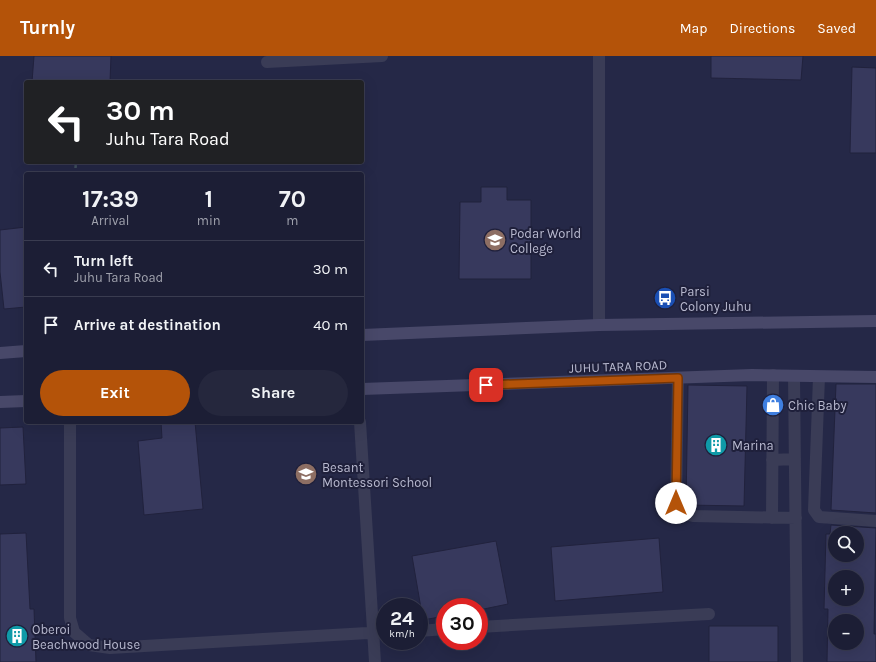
<!DOCTYPE html>
<html lang="en">
<head>
<meta charset="utf-8">
<style>
  :root { --surface:#1c1e35; --page:#25273d; --text:#f1f3f6; --muted:#a0a2ad; --line:#3a3c50; --accent:#b45309 }
  body { margin:0; font-family:Karla,sans-serif; background:var(--page); color:var(--text); height:100vh; display:flex; flex-direction:column; font-size:15px; white-space:nowrap }
  * { box-sizing:border-box; margin:0 }
  p { font-size:13px; color:var(--muted) }
  .icon { flex:none; width:22px; height:22px; fill:none; stroke:currentColor; stroke-width:2; stroke-linecap:round; stroke-linejoin:round }
  .map { position:relative; flex:1; overflow:hidden }
  .drawer { position:absolute; left:24px; top:116px; width:340px; height:252px; display:flex; flex-direction:column; background:var(--surface); border-radius:4px; box-shadow:0 4px 16px #0002,0 0 0 1px var(--line) }
  .drawer>* { flex:none }
  .hud { position:absolute; left:24px; top:24px; width:340px; height:84px; border-radius:4px; box-shadow:0 4px 16px #0002,0 0 0 1px var(--line); background:#202124; color:#fff; overflow:hidden }
  .tools { position:absolute; left:828px; top:470px; display:grid; gap:8px }
  .tools a { display:grid; place-items:center; width:36px; height:36px; border-radius:50%; background:var(--surface); box-shadow:0 4px 16px #0002,0 0 0 1px var(--line); font-size:20px }
  .speed { position:absolute; left:376px; top:542px; display:flex; gap:8px; font-size:20px; font-weight:700; text-align:center }
  .speed>* { display:grid; place-content:center; width:52px; height:52px; border-radius:50%; background:var(--surface); box-shadow:0 4px 16px #0002,0 0 0 1px var(--line); line-height:1 }
  .speed small { font-size:10px; font-weight:400 }
  .speed .limit { border:6px solid #d22; background:#fff; color:#111 }
  .pin { position:absolute; display:grid; place-items:center; width:34px; height:34px; color:#fff; margin:-17px; border-radius:8px; box-shadow:0 2px 6px #0006 }
  .me { position:absolute; width:44px; margin:-22px; rotate:0deg; stroke-linejoin:round; filter:drop-shadow(0 0 3px #0008) }
  .turn { display:flex; align-items:center; gap:14px; height:84px; padding:0 16px; font-size:18px }
  .turn .icon { width:52px; height:52px; stroke-width:2.5 }
  .turn b { display:block; font-size:28px; line-height:34px }
  .eta { display:flex; justify-content:space-evenly; align-items:center; height:68px; text-align:center }
  .eta b { font-size:24px; font-weight:700; line-height:28px }
  .cta { display:flex; gap:8px; margin-top:auto; padding:8px 16px }
  .cta a { flex:1; height:46px; border-radius:24px; background:var(--accent); color:#fff; font-size:16px; font-weight:700; line-height:46px; text-align:center }
  .cta a+a { background:var(--page); color:var(--text) }
  ul { padding:0; list-style:none }
  li { display:flex; align-items:center; gap:12px; height:56px; padding:0 16px; border-top:1px solid var(--line) }
  li div { flex:1 }
  li b { display:block; font-size:15px }
  li em { font-style:normal }
  header { display:flex; align-items:center; gap:24px; box-sizing:border-box; height:56px; padding:0 20px; background:var(--accent); color:#fff }
  header strong { font-size:19px }
  nav { display:flex; gap:22px; margin-inline-start:auto; font-size:14px }
  .map>svg:first-child { display:block }
  .building { fill:#37395d; stroke:#21223d; fill-rule:evenodd }
  .lines { fill:none; stroke-linecap:round; stroke-linejoin:round }
  .path { stroke:#41525f; stroke-width:2.5; stroke-dasharray:3 3; stroke-linecap:butt }
  .service { stroke:#3a3c56; stroke-width:12 }
  .minor { stroke:#3a3c56; stroke-width:12 }
  .secondary { stroke:#484869; stroke-width:12 }
  .route-casing { stroke:#753606; stroke-width:10 }
  .route { stroke:#b45309; stroke-width:7 }
  .labels { text-anchor:middle; stroke-width:4; stroke-linejoin:round; paint-order:stroke }
  .poi-label { font-size:13px; fill:#b8b9cf; stroke:#1f203b; text-anchor:start }
  .street-label { font-size:13px; fill:#b8b9cf; stroke:#1f203b }
</style>
</head>
<body>
<header>
<strong>Turnly</strong>
<nav><a>Map</a><a>Directions</a><a>Saved</a></nav>
</header>
<div class="map">
<svg width="876" height="606" viewBox="0 0 876 606">
  <rect width="100%" height="100%" fill="#252847"/>
  <!-- building -->
  <path class="building" d="M34,0h77l-1,26h-78z
    M711,0h92l-2,24 -90,-2z
    M852,11l24,1v85h-26z
    M481,131h26v13h24v79h-72l1,-77h21z
    M26,171v80l-22,2 -4,-37v-42z
    M836,328h40v129l-45,-3z
    M688,329l59,1 -3,120 -58,-1z
    M161,366h34l8,87 -59,6 -6,-74 24,-3z
    M23,371l3,57 -26,1v-57z
    M831,469l45,3 -2,106h2v28h-49l1,-53h-4l2,-75h4zM835,477h22v22h-22zM835,521h22v22h-22zM835,565h22v22h-22z
    M26,477l4,76h4l2,53h-36v-128z
    M659,482l4,54 -108,9 -4,-54z
    M496,485l12,63 -29,6v-3h-34v9l-22,4 -11,-64z
    M709,570h69v36h-69z"/>
  <g class="lines">
    <!-- path -->
    <path class="path" d="M75,118l1,-12"/>
    <!-- service -->
    <path class="service" d="M267,6l115,-6
      M599,269v-269"/>
    <!-- minor -->
    <path class="minor" d="M794,320l3,286
      M819,321l-5,133 5,7 57,4
      M678,322l-2,125c4,9 8,11 17,13l103,2
      M70,366v196l4,14 15,13 21,3 275,-16
      M360,366l15,240
      M772,404l23,-1
      M772,462l1,-143
      M479,571l230,-13
      M419,575l26,-2"/>
    <!-- secondary -->
    <path class="secondary" d="M362,279l237,-10 277,-4
      M0,297l26,-2
      M362,333l390,-14 124,2
      M0,346l26,-1"/>
  </g>
  <g class="lines">
    <!-- route casing -->
    <g class="route-casing">
      <path id="route" d="M486,329l192,-7 -2,125"/>
    </g>
    <!-- route -->
    <use href="#route" class="route"/>
  </g>
  <!-- icons -->
  <defs>
    <g id="university-disc" transform="scale(1.15)"><circle r="9.5" fill="#8d6e63" stroke="#1f203b"/><path d="M0-5L7-2L0 1L-7-2ZM-4 1L0 2.5L4 1V4Q0 6-4 4Z" fill="#fff"/></g>
    <g id="bus-disc" transform="scale(1.15)"><circle r="9.5" fill="#1a4fb4" stroke="#1f203b"/><path d="M-5-6H5V4H4V6H2V4H-2V6H-4V4H-5ZM-3.5-4V0h7V-4ZM-3.5 1.2v1.5H-2V1.2ZM2 1.2v1.5H3.5V1.2Z" fill="#fff"/></g>
    <g id="shop-disc" transform="scale(1.15)"><circle r="9.5" fill="#3f7fe0" stroke="#1f203b"/><path d="M-5-2.5h2.3a2.7 3.5 0 0 1 5.4 0H5L5.5 6h-11ZM-1.5-2.5h3a1.5 2.3 0 0 0-3 0Z" fill="#fff"/></g>
    <g id="building-disc" transform="scale(1.15)"><circle r="9.5" fill="#0f9aa8" stroke="#1f203b"/><path d="M-4-6H4V6H1V3H-1V6H-4ZM-2.5-4.3h1.7v1.8h-1.7ZM.8-4.3h1.7v1.8H.8ZM-2.5-1h1.7V.8h-1.7ZM.8-1h1.7V.8H.8Z" fill="#fff"/></g>
    <g id="school-disc" transform="scale(1.15)"><circle r="9.5" fill="#8d6e63" stroke="#1f203b"/><path d="M0-5L7-2L0 1L-7-2ZM-4 1L0 2.5L4 1V4Q0 6-4 4Z" fill="#fff"/></g>
  </defs>
  <g fill-rule="evenodd">
    <use href="#university-disc" x="495" y="184"/>
    <use href="#bus-disc" x="665" y="242"/>
    <use href="#shop-disc" x="773" y="349"/>
    <use href="#building-disc" x="716" y="389"/>
    <use href="#school-disc" x="306" y="418"/>
    <use href="#building-disc" x="17" y="580"/>
  </g>
  <g class="labels">
    <!-- poi labels -->
    <g class="poi-label">
      <text x="510" y="182">Podar World<tspan x="510" dy="15">College</tspan></text>
      <text x="680" y="240">Parsi<tspan x="680" dy="15">Colony Juhu</tspan></text>
      <text x="788" y="354">Chic Baby</text>
      <text x="732" y="394">Marina</text>
      <text x="322" y="416">Besant<tspan x="322" dy="15">Montessori School</tspan></text>
      <text x="32" y="578">Oberoi<tspan x="32" dy="15">Beachwood House</tspan></text>
    </g>
    <!-- street labels -->
    <g class="street-label">
      <text transform="translate(618 310) rotate(-2)" y="5">JUHU TARA ROAD</text>
    </g>
  </g>
</svg>
<div class="tools">
<a><svg class="icon" aria-label="search" viewBox="0 0 24 24"><circle cx="10" cy="10" r="6"/><path d="M15 15l6 6"/></svg></a>
<a>+</a>
<a>−</a>
</div>
<div class="speed"><div>24<small>km/h</small></div><div class="limit">30</div></div>
<div class="pin" style="left:486px;top:329px;background:#d93025"><svg class="icon" aria-label="arrive" viewBox="0 0 24 24"><path d="M6 21V4h12l-3 4 3 4H6"/></svg></div>
<svg class="me" style="left:676px;top:447px" viewBox="-20 -20 40 40"><circle r="19" fill="#fff"/><path d="M0-13L10 11 0 6-10 11z" fill="#b45309"/></svg>
<div class="hud">
<div class="turn"><svg class="icon" aria-label="left" viewBox="0 0 24 24"><path d="M17 20v-9H6M10 6l-5 5 5 5"/></svg><div><b>30 m</b>Juhu Tara Road</div></div>
</div>
<section class="drawer">
<div class="eta">
<div><b>17:39</b><p>Arrival</p></div>
<div><b>1</b><p>min</p></div>
<div><b>70</b><p>m</p></div>
</div>
<ul>
<li><svg class="icon" aria-label="left" viewBox="0 0 24 24"><path d="M17 20v-9H6M10 6l-5 5 5 5"/></svg><div><b>Turn left</b><p>Juhu Tara Road</p></div><em>30 m</em></li>
<li><svg class="icon" aria-label="arrive" viewBox="0 0 24 24"><path d="M6 21V4h12l-3 4 3 4H6"/></svg><div><b>Arrive at destination</b></div><em>40 m</em></li>
</ul>
<div class="cta"><a>Exit</a><a>Share</a></div>
</section>
</div>
</body>
</html>
